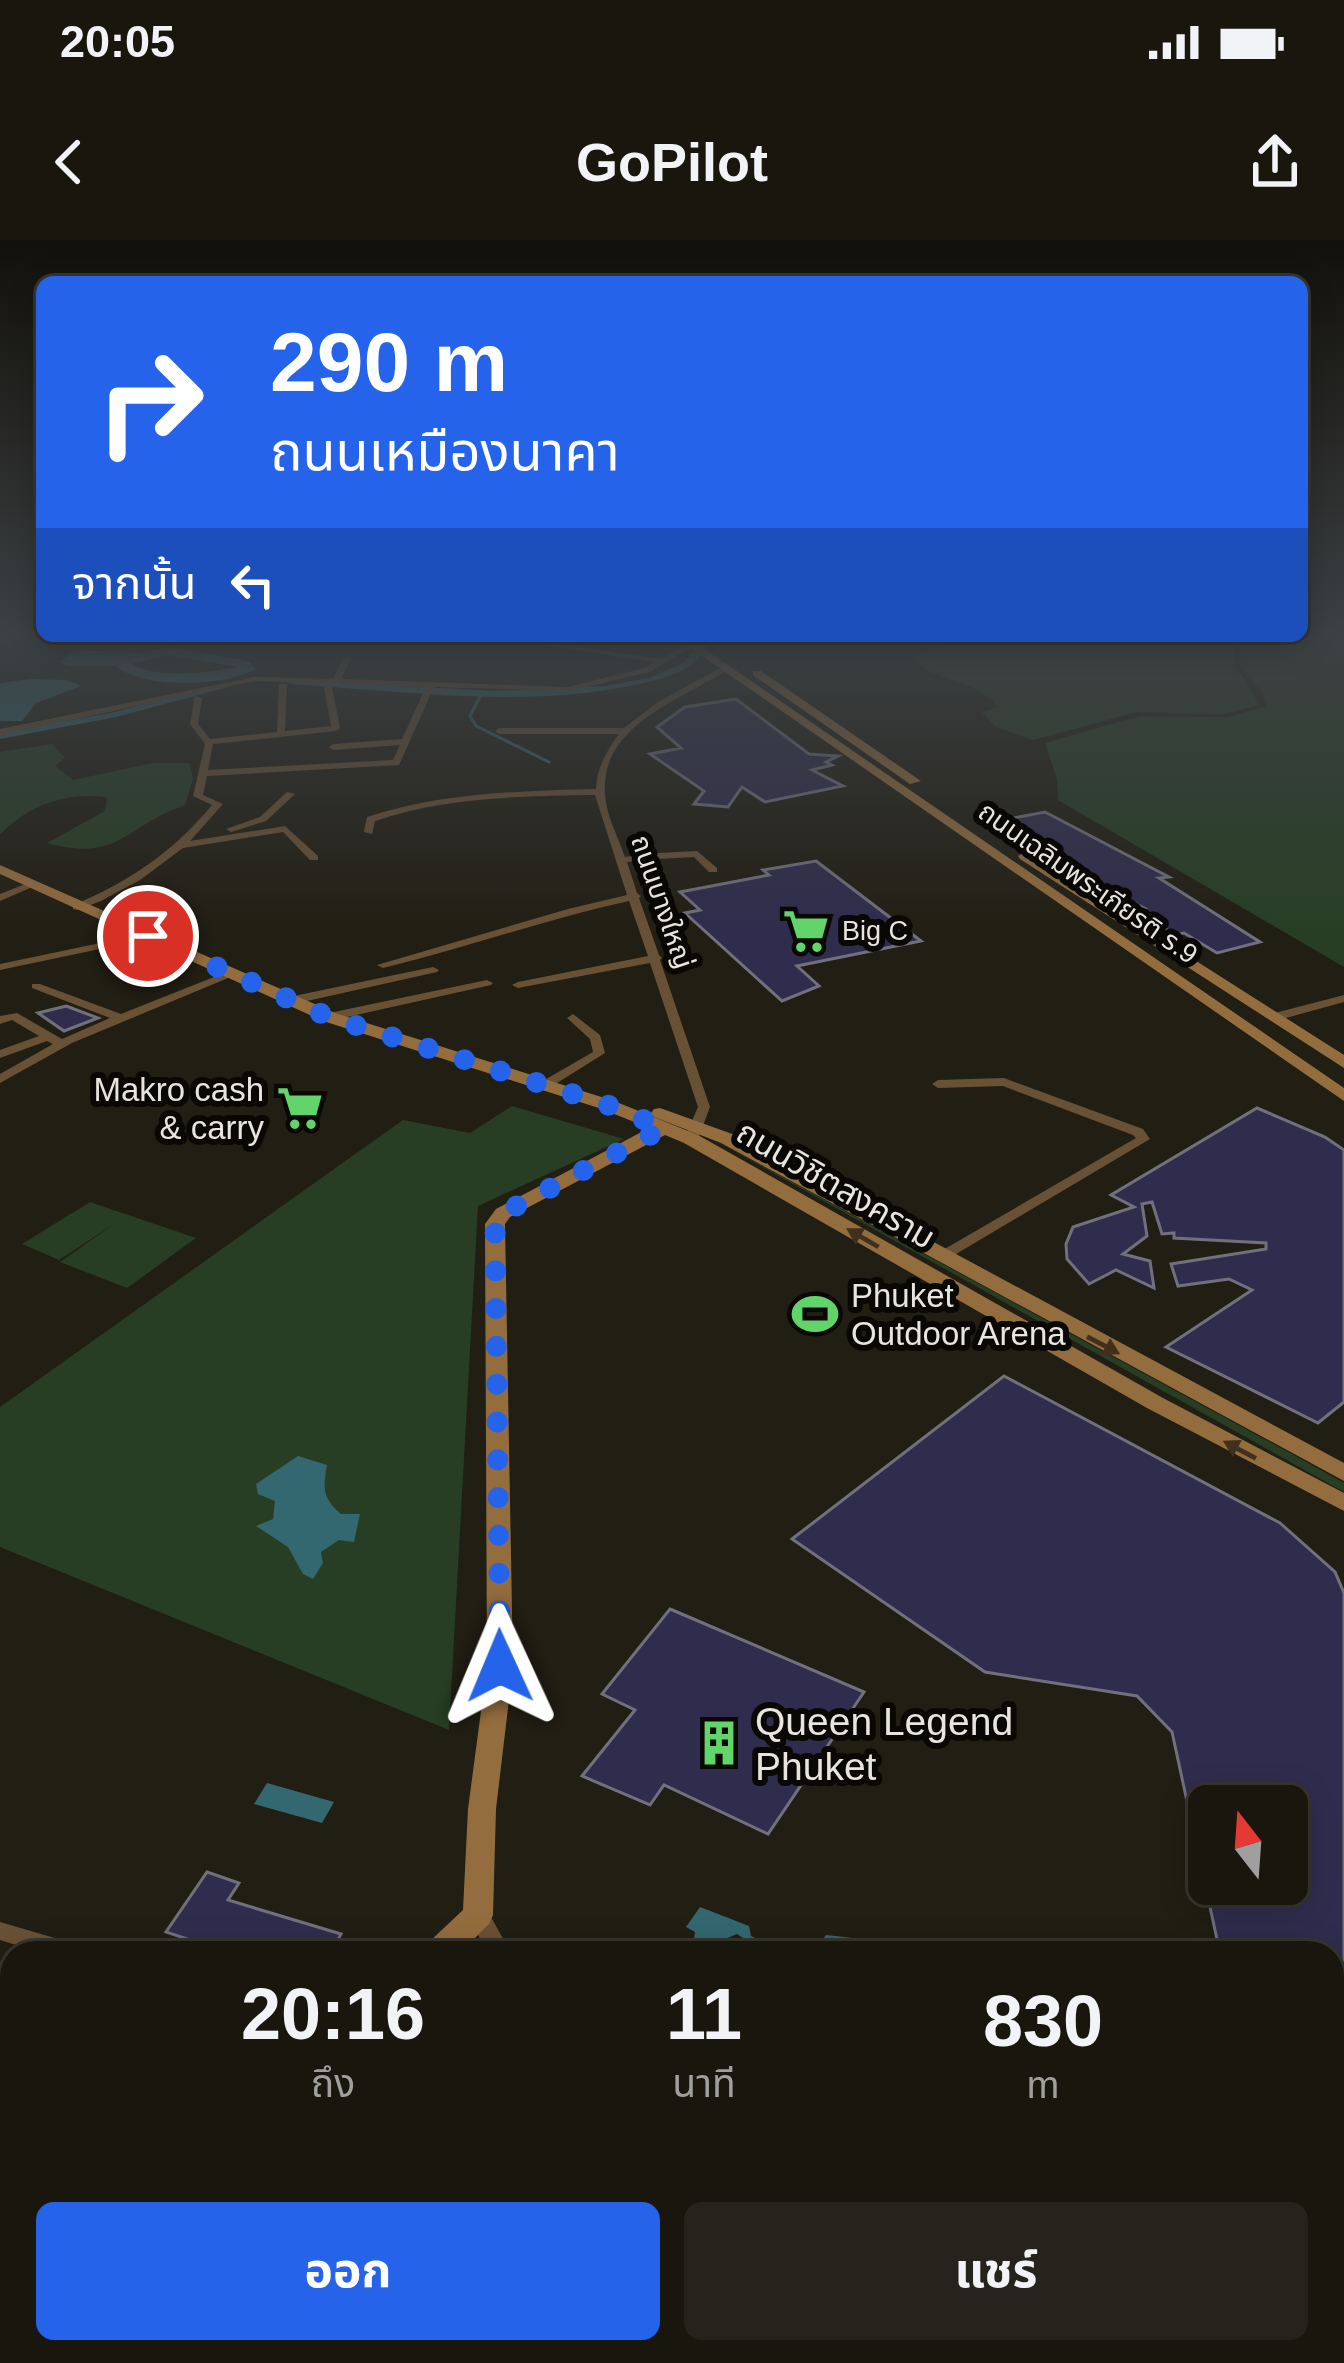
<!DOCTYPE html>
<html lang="th">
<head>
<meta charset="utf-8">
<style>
  :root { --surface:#19160e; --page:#26231c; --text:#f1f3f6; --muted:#9f9f9e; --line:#37352e; --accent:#2563eb }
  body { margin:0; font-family:Arial,"Noto Sans Thai",sans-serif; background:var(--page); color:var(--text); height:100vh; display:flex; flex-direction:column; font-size:45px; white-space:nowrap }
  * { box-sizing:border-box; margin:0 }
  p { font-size:39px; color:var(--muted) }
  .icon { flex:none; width:66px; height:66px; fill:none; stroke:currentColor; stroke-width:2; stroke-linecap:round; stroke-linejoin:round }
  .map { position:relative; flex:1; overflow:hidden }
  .side { position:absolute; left:0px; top:1701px; width:1344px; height:423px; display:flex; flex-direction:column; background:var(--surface); border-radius:36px 36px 0 0; box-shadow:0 6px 30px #0003,0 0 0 3px var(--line) }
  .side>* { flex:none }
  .hud { position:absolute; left:36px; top:36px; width:1272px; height:366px; border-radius:18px; box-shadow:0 6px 30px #0003,0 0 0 3px var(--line); background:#2563eb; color:#fff; overflow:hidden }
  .needle { width:78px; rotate:343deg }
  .controls { position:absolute; left:1188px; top:1545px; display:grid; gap:24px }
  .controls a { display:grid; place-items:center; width:120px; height:120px; border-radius:18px; background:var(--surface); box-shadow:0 6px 30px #0003,0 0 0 3px var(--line); font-size:60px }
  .pin { position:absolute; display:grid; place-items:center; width:102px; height:102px; color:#fff; margin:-51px; border:6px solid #fff; border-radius:50%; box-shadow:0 3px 12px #0007 }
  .me { position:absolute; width:132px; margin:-66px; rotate:359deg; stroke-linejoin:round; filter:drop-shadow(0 0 9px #0008) }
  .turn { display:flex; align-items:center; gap:42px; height:252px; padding:0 36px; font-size:54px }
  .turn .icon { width:156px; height:156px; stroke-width:2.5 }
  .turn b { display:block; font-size:84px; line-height:102px }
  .then { display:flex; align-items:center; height:114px; padding:0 36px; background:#0003; gap:24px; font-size:45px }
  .eta { display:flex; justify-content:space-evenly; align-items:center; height:204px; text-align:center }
  .eta b { font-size:72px; font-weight:700; line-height:84px }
  .action { display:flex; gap:24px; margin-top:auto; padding:24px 36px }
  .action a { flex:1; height:138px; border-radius:18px; background:var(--accent); color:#fff; font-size:48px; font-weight:700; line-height:138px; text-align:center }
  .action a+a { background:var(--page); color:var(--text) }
  .status { display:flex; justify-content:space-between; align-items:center; height:84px; padding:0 60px; background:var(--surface); direction:ltr }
  .status svg { height:33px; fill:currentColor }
  header { display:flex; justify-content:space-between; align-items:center; height:156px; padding:0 36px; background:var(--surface); font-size:54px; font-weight:700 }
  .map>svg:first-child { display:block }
  .green { fill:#273e24 }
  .water { fill:#336870 }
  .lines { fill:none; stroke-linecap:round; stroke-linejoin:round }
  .stream { stroke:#336870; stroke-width:3 }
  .canal { fill:#336870; fill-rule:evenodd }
  .river { fill:#336870; fill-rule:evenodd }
  .building { fill:#302c4d; stroke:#71707d; stroke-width:3 }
  .street { fill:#695135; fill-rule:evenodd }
  .secondary { fill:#946d3e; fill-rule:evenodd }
  .oneway { fill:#41301c }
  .route { stroke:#2563eb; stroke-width:21; stroke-dasharray:0 37.8 }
  .labels { text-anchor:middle; stroke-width:12; stroke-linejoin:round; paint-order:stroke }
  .far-street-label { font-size:27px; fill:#e8e5de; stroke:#090805 }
  .far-poi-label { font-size:27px; fill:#e8e5de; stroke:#090805; text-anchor:start }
  .poi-label { font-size:33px; fill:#e8e5de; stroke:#090805; text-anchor:end }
  .street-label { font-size:33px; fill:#e8e5de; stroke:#090805 }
  .near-poi-label { font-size:39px; fill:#e8e5de; stroke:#090805; text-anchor:start }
</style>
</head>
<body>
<div class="status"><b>20:05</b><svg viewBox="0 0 49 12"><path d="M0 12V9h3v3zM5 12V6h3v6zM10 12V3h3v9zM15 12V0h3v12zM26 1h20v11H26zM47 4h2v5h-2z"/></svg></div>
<header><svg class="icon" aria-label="back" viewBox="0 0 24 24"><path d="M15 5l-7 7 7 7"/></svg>GoPilot<svg class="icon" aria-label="share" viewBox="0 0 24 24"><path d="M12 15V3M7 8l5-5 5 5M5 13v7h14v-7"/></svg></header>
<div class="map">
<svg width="1344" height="2123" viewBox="0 0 1344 2123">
  <rect width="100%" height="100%" fill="#211e13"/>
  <!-- green -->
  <path class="green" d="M968,397h257l10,6 -1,25 9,8 16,29 -39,10 -83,-3 -104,28 -37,-13 -14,-15 16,-5c-23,-29 -61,-23 -86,-49z
    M1231,397h113v330l-286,-167 -1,-21 -12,-36 95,-27 89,1 37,-11 -4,-14 -22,-24 1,-24z
    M52,504l13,14 -10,8 18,14 80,-17h36l4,16 -8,26c-61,21 -65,58 -138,38l58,-32 2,-14c-41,-5 -78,7 -107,38v-83z
    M512,866l112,33 -146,67 -29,524 -449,-183v-140l403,-287 67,13z
    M709,897l583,317 52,29v9z
    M90,962l106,36 -69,50 -67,-26 54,-38 -55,36 -37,-16z
    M132,2112h522l12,11h-542z"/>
  <!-- water -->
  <path class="water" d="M31,439l35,1 15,6 -45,17 -14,18h-22v-38z
    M298,1216l29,9c-4,23 -5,33 14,49h19l-6,28 -15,-2 -18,12 2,11 -10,16 -10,-5 -15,-27 -32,-21 17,-7 2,-18 -17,-7 -2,-10z
    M267,1543l67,19 -12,21 -68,-19z
    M700,1667l49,19 2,10 14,7 52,5 9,-13 80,9v9h-141l-28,-19 -19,8 -24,-3 1,-7 -9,-5z"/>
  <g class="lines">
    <!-- stream -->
    <path class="stream" d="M483,451l-13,25 6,10 73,36"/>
    <!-- canal -->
    <path class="canal" d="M706,397h8c-7,9 -14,22 -23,28 -17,12 -41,17 -61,21 -110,22 -228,5 -339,-2l-4,-2 4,-2 204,11 111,-5 43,-8 34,-15z
      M225,443h3v4l-112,30 -116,22v-6l115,-21z"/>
    <!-- river -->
    <path class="river" d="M169,407l79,14 8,8c-31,17 -112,21 -140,-3h-49l-7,-4 15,-12 65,3zM169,415l68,12c-28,6 -82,12 -106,-3z"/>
  </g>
  <!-- building -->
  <path class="building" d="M736,459l73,55 29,2 -12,6 6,3 -20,5 31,16 -78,16 -23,-15 -14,20 -34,-3 10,-13 -54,-37 31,-6 -24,-21 28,-20z
    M1045,572l124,65 -10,1 101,64 -43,11 -33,-20 -9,2 -39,-25 8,-2 -60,-31 -86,-56z
    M816,621l105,80 -124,25 22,20 -37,15 -97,-88 15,-3 -20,-18 89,-17 -6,-5z
    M66,766l32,12 -34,13 -26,-18z
    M1257,868l68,29 19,13v252l-26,21 -152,-76 86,-57 -23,-11 -51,7 -7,-22 95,-15v-6l-92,-5v-5l-12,1 -10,-32 -10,2 5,32 -24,18 27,7 4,27 -38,-18 -27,14 -22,-25 -1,-15 7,-17 61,-20 -23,-12z
    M1004,1136l276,147 55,49 9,21v427l-12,-2v-65h-112l-15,-69h82v-78h-78v74h-5l-32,-148 -35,-36 -152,-24 -193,-133z
    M670,1369l194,83 -96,142 -104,-49 -14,20 -68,-29 53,-66 -33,-16z
    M207,1632l32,11 -11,17 113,34 -10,19h-102l-63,-21z"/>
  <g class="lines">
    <!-- street -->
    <path class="street" d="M545,402l116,17 27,-16 7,2 -45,27 -82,19 -134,-4 -35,78 -192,11 -4,19 20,9 -33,37 95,-15 33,30v4h-8l-27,-28 -100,16 -43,32 -39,21 -24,9 -4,-1v-4c55,-22 101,-54 139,-100l-19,-9 12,-52 -15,-20 5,-28 7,2 -4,26 12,15 67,-7 2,-47 4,-2 4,2 -2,46 46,-5 -7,-39 4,-2 4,2 8,41 -4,3 -123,13 -5,26 185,-10 7,-15 -67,5 -4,-3 4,-3 69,-5 24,-52 -171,-6 -255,54v-6l255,-52 78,2 9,-19 4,-2 4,2 -9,19 227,8 76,-19 11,-6 -107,-16z
      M722,427l7,2c-47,31 -129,55 -124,125 1,21 13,43 20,63l23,-3 5,3 -5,3 -21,2 10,31 4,3 -2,2 20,57 3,3 -2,2 50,147 -12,32 -7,4 -7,-4 14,-32 -48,-144 -132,25 -6,-3 6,-3 130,-26 -19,-55c-83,18 -163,47 -246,67l-6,-3 191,-56 59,-14 -32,-100c-73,1 -150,2 -220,26l-3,13 -8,-2 3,-15c73,-24 152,-26 229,-28 1,-22 10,-37 23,-55h-120l-4,-3 4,-3h125l34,-26z
      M287,552l8,2 -29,27 -35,11 -5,-3 34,-12z
      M697,611l20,17v4h-8l-15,-15 -36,2 -5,-3 5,-3z
      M28,643l9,2 -37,16v-7z
      M148,693l5,3 -1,2 -152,32v-6z
      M433,727l6,3 -2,2 -148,33 -6,-4 6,-4z
      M229,731l4,1v4l-161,67 -72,40v-9l53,-30 -6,-3 -47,17v-8l39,-14 -27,-16 -12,4v-8l17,-3 45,26 48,-21 -78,-30v-4h8l81,30z
      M487,740l6,3 -2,2 -162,36 -6,-4 6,-4z
      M1344,755v7l-69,19 -6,-4 2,-3z
      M573,774l27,21 5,18 -56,35h-8v-6l52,-30 -3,-13 -23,-21z
      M1004,838l139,51 7,10 -204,121h-10l-2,-3 2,-3 200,-116 -3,-3 -130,-49 -65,2 -6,-4 6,-4z
      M478,1666l8,2 25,45h-23l-21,-38 3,-7z
      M0,1682l82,24 3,7h-43l-42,-13z
      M1332,1844l12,3v22l-12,-3z
      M1332,2014l12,2v26l-12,-2z
      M1044,2112h26v11h-26z
      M1252,2112h26l1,11h-26z"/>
    <!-- secondary -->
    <path class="secondary" d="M675,397h12l657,451v13z
      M753,431h8l160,110 -11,3 -157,-109z
      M1025,612l319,203v13l-324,-209 -2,-3z
      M0,625l335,148 279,88 84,34 465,263 181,95v18l-197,-103 -463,-265 -19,-8 -155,82 -5,7 8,442 -17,143 -3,106 -4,9 -29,29h-37l5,-10 35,-33 5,-101 19,-143 -2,-442 11,-15 153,-81 -47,-19 -279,-88 -323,-147z
      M660,868l75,27 609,328v18l-623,-338 -67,-26 -3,-4 3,-4z
      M72,2112h39l-5,11h-39z"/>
  </g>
  <!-- one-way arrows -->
  <defs><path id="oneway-solid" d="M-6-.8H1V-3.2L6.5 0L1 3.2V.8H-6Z" transform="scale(3)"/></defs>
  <g class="oneway">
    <use href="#oneway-solid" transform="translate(863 998) rotate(-150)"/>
    <use href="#oneway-solid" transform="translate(1103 1105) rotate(28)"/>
    <use href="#oneway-solid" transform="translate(1240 1210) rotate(-152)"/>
  </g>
  <!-- sky -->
  <linearGradient id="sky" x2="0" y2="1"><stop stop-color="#12100a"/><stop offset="0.57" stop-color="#3d4144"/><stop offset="1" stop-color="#3d4144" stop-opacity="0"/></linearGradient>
  <rect width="1344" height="694" fill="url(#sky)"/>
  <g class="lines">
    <!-- route -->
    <path class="route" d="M148,696l181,81 279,88 56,23 -161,85 -8,11 5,442"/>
  </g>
  <!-- icons -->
  <defs>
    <g id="supermarket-bare" transform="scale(3.6)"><path d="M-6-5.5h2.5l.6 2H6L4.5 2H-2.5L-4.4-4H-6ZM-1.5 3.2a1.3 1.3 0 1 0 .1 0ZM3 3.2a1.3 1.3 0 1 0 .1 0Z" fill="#61d56a" stroke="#090805" stroke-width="2.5" paint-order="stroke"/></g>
    <g id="stadium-bare" transform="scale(3.6)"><path d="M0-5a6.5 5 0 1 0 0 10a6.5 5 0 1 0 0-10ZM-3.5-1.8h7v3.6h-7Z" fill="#61d56a" stroke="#090805" stroke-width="2.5" paint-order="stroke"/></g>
    <g id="building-bare" transform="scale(3.6)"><path d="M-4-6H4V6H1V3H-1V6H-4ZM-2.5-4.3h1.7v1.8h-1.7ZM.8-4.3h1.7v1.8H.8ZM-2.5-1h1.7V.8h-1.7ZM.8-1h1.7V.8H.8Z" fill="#61d56a" stroke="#090805" stroke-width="2.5" paint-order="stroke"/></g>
  </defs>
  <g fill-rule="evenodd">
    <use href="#supermarket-bare" x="806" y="691"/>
    <use href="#supermarket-bare" x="300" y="868"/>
    <use href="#stadium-bare" x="815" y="1074"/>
    <use href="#building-bare" x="719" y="1503"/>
  </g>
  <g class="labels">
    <!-- far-street labels -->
    <g class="far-street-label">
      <text transform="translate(1088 643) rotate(35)" y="9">ถนนเฉลิมพระเกียรติ ร.9</text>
      <text transform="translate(662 662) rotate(71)" y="9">ถนนบางใหญ่</text>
    </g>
    <!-- far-poi labels -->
    <g class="far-poi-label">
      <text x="842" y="700">Big C</text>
    </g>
    <!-- poi labels -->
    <g class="poi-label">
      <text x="264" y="861">Makro cash<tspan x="264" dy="38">&amp; carry</tspan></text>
      <text x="851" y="1067" text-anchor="start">Phuket<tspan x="851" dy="38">Outdoor Arena</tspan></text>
    </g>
    <!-- street labels -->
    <g class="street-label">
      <text transform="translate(836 944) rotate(30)" y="12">ถนนวิชิตสงคราม</text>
    </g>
    <!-- near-poi labels -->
    <g class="near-poi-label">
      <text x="755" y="1495">Queen Legend<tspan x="755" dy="45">Phuket</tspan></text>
    </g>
  </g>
</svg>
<div class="controls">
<a><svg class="needle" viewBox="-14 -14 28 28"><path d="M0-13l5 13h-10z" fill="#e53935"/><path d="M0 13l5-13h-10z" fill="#9f9f9e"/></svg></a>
</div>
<div class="pin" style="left:148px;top:696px;background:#d93025"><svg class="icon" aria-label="arrive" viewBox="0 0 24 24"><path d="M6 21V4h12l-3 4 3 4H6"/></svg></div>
<svg class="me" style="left:500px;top:1426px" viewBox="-20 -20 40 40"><path d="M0-17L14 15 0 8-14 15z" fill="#2563eb" stroke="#fff" stroke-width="4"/></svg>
<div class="hud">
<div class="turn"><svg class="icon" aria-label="right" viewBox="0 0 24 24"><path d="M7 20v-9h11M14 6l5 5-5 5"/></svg><div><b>290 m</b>ถนนเหมืองนาคา</div></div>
<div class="then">จากนั้น<svg class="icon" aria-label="left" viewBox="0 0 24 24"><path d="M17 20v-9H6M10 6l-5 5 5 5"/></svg></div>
</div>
<section class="side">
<div class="eta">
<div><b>20:16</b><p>ถึง</p></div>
<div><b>11</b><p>นาที</p></div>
<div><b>830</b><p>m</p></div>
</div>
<div class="action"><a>ออก</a><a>แชร์</a></div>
</section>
</div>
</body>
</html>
